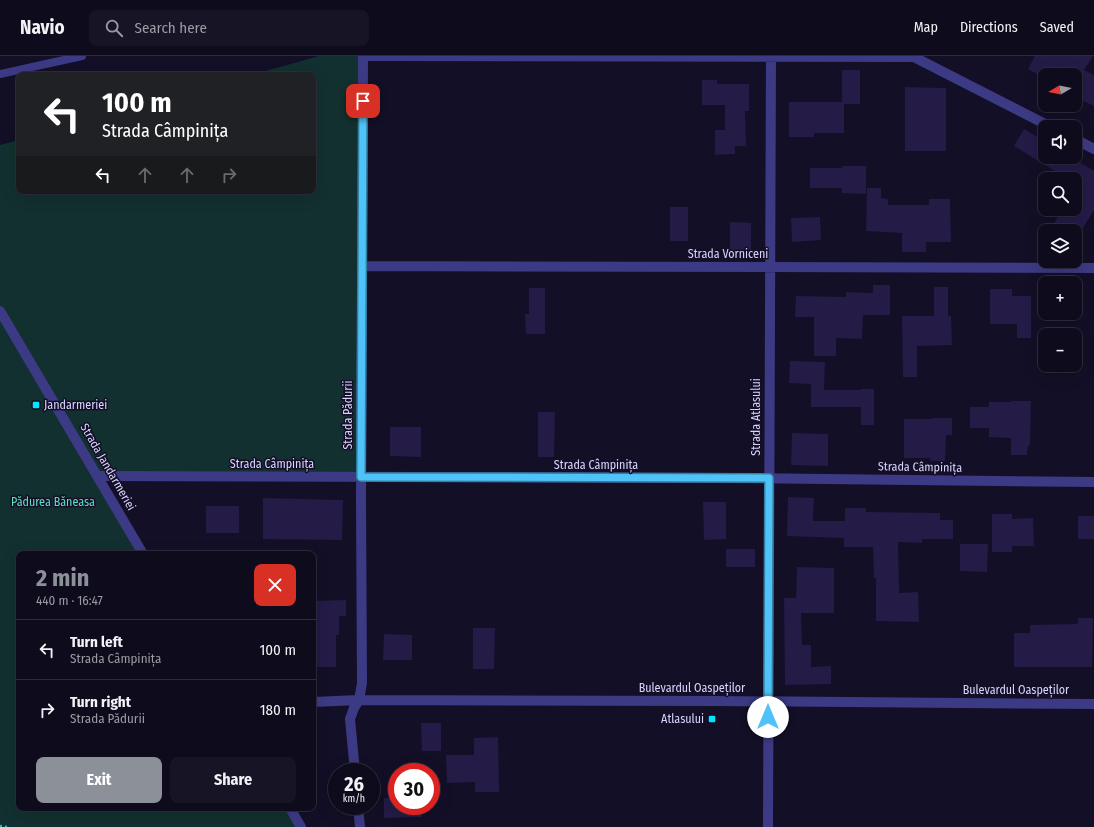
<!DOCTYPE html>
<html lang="en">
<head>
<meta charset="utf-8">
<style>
  :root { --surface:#0e0b1c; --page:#171425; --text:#f1f3f6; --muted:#9b9ba3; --line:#2e2b3b; --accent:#8c9099 }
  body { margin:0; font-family:"Fira Sans Condensed",sans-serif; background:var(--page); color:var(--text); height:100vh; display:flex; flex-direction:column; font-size:15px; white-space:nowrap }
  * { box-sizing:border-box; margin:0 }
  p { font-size:13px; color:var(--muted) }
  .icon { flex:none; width:22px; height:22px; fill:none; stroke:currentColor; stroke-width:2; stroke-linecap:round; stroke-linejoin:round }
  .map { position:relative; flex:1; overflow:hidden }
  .side { position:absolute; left:16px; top:495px; width:300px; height:260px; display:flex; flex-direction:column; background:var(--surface); border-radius:8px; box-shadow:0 4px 16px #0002,0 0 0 1px var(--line) }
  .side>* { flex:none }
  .hud { position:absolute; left:16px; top:16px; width:300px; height:122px; border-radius:8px; box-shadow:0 4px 16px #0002,0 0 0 1px var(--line); background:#202124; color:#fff; overflow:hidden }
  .needle { width:26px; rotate:260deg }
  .controls { position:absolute; left:1038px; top:12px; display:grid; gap:8px }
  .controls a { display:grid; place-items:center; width:44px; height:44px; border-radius:8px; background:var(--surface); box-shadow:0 4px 16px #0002,0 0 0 1px var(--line); font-size:20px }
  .speed { position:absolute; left:328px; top:707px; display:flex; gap:8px; font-size:20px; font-weight:700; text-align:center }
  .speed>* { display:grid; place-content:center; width:52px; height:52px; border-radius:50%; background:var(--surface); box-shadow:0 4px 16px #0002,0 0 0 1px var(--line); line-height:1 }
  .speed small { font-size:10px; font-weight:400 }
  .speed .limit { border:6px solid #d22; background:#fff; color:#111 }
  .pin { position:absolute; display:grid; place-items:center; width:34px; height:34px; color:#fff; margin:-17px; border-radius:8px; box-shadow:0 2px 6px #0006 }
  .me { position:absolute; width:44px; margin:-22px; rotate:0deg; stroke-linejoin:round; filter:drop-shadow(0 0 3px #0008) }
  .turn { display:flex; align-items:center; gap:14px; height:84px; padding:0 20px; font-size:18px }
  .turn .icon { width:52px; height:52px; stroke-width:2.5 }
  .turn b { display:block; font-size:28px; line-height:34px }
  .lanes { display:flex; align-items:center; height:38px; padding:0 20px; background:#0003; justify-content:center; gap:20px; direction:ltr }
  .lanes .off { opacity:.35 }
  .round { display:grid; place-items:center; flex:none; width:42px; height:42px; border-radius:8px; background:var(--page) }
  .overview { display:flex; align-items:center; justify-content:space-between; height:68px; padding:0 20px }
  h1 { font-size:24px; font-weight:700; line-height:30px; color:var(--accent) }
  .cta { display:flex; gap:8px; margin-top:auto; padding:8px 20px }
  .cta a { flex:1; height:46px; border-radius:8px; background:var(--accent); color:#fff; font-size:16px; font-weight:700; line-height:46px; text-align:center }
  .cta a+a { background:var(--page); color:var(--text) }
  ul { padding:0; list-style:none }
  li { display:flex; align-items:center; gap:12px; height:60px; padding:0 20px; border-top:1px solid var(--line) }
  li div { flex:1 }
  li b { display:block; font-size:15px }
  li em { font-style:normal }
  header { display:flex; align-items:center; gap:24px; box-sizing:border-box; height:56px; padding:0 20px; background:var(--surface); border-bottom:1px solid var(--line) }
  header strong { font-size:19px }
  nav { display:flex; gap:22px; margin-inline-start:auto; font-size:14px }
  .search { width:280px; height:36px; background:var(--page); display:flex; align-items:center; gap:10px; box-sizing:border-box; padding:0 14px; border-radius:8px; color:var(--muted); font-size:15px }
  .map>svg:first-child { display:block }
  .green { fill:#12302f }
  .building { fill:#241b47 }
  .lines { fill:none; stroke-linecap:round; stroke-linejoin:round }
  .path { stroke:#2fb8b0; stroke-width:2.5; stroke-dasharray:2 3; stroke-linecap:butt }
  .service { stroke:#3d3a85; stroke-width:8 }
  .minor { stroke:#3d3a85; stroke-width:10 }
  .tertiary { stroke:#3d3a85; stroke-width:10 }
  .route-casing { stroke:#337fa1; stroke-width:10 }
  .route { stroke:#4fc3f7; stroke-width:7 }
  .poi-dot { fill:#00e5ff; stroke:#130f26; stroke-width:1.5 }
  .labels { text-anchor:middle; stroke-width:3; stroke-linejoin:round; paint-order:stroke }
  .street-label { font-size:12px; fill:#d9d4ff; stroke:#130f26 }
  .poi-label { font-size:12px; fill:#d9d4ff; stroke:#130f26; text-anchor:start }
  .park-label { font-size:12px; fill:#5fe0c0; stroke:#130f26 }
</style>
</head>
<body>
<header>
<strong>Navio</strong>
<div class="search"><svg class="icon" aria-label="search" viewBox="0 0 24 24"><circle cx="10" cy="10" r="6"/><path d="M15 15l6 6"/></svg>Search here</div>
<nav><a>Map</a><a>Directions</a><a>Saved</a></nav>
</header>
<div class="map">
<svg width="1094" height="771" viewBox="0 0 1094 771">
  <rect width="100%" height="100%" fill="#130f26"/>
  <!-- green -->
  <path class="green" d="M319,0h44l-2,421 -262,-1 44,78h-124v254h271l11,19h-301v-682l19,-5v51h294v-116h-62z"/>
  <!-- building -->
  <path class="building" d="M1035,0h58l-9,14 10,5v31l-19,-9v-22h-30l-1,3 -16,-9z
    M842,14h18v34h-16v29h-30v4h-25v-35h53z
    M702,24h15v4h32v27h-4l1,35h-11v8l-20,1v-25h10v-25h-23z
    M905,31l41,1v63h-41z
    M1024,73l21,12v16h26l23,14v39l-13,21h-17l-11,-6 10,-16h12v-30h-7l-54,-33z
    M842,110h24v28l-24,-1v-5h-32v-20h32z
    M867,132h14v10l7,1v6h41v-6h21l1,43h-25v10h-24v-19l-36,-2z
    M670,151h18v34h-18z
    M820,161l1,23 -29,2 -1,-24z
    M730,166l21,1v28h-21z
    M873,229h17v30h-27l-1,24 -26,-1v18h-22v-39h-19l1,-21 50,1v-5l27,1z
    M934,231h14v29h3l1,29 -35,1v31h-14l-1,-61h32z
    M529,232h16v46h-19l-1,-20h4z
    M990,233h22v7h19v42h-14v-14h-27z
    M790,305l35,1 -1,28h37v-1h13v36h-13v-18h-50v-23l-22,-1z
    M1011,345h20l-1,44 -2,1 -1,9h-16v-17l-22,-1v-9h-19v-21h19v-5h22z
    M538,356h17l-1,45h-16z
    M932,362h20v17h-6l-1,26h-15v-3h-26v-39h28z
    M390,371h31v30l-31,-1z
    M792,377l36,1v32l-37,-1z
    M788,441l26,1 -1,23h32v-13h21v4l74,1v7h13v19h-31v4l-24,-1 1,51 19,-1 1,30 -43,-1v-43h-2l-1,-31h-29v-9l-57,-2z
    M263,442l80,2 -1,40 -79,-1z
    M703,446h23v37l-22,1z
    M206,450h33v27h-33z
    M992,458h20v5l21,-1 1,28h-22v6h-20z
    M1078,460h16v23h-16z
    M960,488h28l-1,28 -27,-1z
    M726,493h29v18h-29z
    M797,511l37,1v45h-33l1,32h9v22l20,-1v18l-46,1 -1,-87h12z
    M346,544v16h-7v19h-3v32h-23v-66z
    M1078,562h15l-1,49h-78v-34h16v-8l48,-1z
    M473,572h22l-1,41h-21z
    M384,578l28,1v25h-29z
    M421,667h20v28h-19z
    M498,681l1,55h-24v-10l-28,1 -1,-28h28v-17z
    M384,742h13v8h25v11l-38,1z"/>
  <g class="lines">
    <!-- path -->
    <path class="path" d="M0,770l8,1"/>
    <!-- service -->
    <path class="service" d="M0,18l82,-18"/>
    <!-- minor -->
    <path class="minor" d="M368,0l546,1
      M912,0l139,71
      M1075,83l19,10
      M362,210l732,2
      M99,420l634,2 361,4
      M313,646l46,-2 357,1 378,3
      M355,716l-5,-53 4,-11 5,-8 3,-17 -1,-185 2,-442
      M358,750l2,21
      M768,771l3,-771"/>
    <!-- tertiary -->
    <path class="tertiary" d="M0,255l143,243
      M290,752l11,19"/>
  </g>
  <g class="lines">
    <!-- route casing -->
    <g class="route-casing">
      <path id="route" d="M363,45l-2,376 408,1 -1,239"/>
    </g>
    <!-- route -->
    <use href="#route" class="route"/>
  </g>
  <!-- markers -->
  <g class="poi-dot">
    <rect x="32" y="345" width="8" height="8" rx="2"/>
    <rect x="708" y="659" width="8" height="8" rx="2"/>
  </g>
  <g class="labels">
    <!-- street labels -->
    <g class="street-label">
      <text x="728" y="202">Strada Vorniceni</text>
      <text transform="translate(348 359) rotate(-90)" y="4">Strada Pădurii</text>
      <text transform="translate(756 361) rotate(-90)" y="4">Strada Atlasului</text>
      <text x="272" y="412">Strada Câmpinița</text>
      <text x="596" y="413">Strada Câmpinița</text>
      <text transform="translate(108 411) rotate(60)" y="4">Strada Jandarmeriei</text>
      <text transform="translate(920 411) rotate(1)" y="4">Strada Câmpinița</text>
      <text x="692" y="636">Bulevardul Oaspeților</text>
      <text x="1016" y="638">Bulevardul Oaspeților</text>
    </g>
    <!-- poi labels -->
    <g class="poi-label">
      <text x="44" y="353">Jandarmeriei</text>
      <text x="704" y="667" text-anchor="end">Atlasului</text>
    </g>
    <!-- park labels -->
    <g class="park-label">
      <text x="53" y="450">Pădurea Băneasa</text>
    </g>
  </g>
</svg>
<div class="controls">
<a><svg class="needle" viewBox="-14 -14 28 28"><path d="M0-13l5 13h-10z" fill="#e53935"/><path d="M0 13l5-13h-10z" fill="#9b9ba3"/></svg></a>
<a><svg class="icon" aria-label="sound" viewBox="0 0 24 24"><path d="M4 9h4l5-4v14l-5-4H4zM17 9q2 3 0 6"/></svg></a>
<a><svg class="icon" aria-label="search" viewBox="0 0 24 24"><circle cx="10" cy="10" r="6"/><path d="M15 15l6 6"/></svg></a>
<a><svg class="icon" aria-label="layers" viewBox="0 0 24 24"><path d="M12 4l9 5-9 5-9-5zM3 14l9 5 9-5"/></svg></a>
<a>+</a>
<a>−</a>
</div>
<div class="speed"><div>26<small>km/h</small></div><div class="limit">30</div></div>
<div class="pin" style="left:363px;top:45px;background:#d93025"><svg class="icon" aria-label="arrive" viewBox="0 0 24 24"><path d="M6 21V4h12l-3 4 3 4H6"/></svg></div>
<svg class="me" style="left:768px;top:661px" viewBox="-20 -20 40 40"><circle r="19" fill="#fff"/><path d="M0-13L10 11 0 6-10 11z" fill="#4fc3f7"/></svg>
<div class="hud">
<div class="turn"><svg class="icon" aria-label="left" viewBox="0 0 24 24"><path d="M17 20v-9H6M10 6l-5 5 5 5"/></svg><div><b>100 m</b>Strada Câmpinița</div></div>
<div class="lanes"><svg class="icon" aria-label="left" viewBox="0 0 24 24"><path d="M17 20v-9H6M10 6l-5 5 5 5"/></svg><svg class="icon off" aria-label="ahead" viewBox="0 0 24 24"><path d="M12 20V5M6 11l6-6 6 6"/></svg><svg class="icon off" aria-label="ahead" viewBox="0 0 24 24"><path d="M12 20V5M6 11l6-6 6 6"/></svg><svg class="icon off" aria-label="right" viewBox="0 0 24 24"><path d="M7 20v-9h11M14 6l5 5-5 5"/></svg></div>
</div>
<section class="side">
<div class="overview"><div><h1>2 min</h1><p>440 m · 16:47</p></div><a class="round" style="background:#d93025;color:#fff"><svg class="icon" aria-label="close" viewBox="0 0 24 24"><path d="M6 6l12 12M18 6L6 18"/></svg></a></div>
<ul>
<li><svg class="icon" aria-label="left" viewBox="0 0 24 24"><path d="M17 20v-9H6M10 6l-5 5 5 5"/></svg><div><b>Turn left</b><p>Strada Câmpinița</p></div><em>100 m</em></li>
<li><svg class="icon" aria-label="right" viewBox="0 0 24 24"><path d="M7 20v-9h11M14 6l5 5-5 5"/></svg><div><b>Turn right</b><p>Strada Pădurii</p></div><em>180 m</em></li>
</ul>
<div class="cta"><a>Exit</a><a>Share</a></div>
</section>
</div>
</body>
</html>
